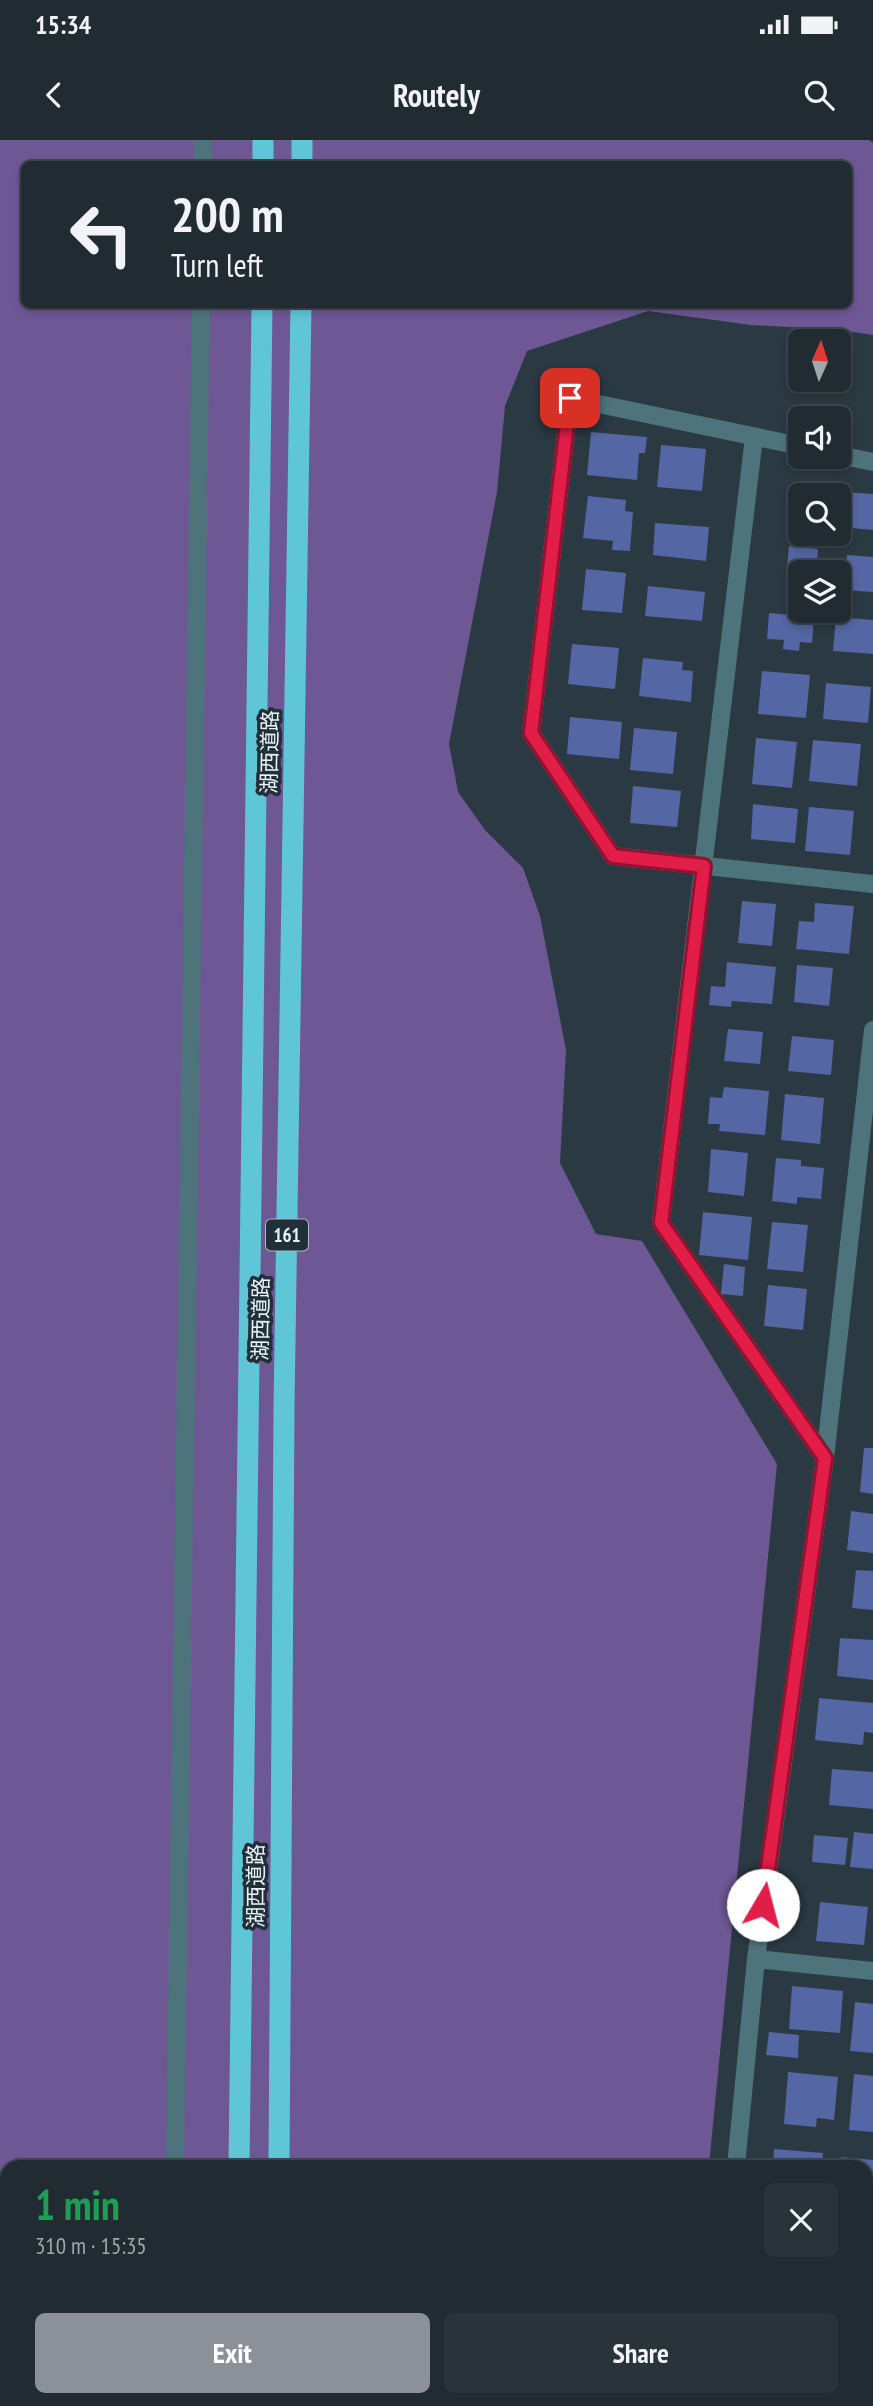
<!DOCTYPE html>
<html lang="en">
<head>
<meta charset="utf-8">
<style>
  :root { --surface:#202b32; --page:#28333a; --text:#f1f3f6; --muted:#a2a7ac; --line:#3d474d; --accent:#8c9099 }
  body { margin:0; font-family:"PT Sans Narrow","Noto Sans JP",sans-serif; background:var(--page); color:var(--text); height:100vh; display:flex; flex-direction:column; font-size:26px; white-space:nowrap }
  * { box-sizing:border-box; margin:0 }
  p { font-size:23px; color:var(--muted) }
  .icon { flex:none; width:38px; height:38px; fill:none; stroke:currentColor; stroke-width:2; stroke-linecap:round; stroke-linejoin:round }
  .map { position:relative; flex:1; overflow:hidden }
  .drawer { position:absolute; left:0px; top:2020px; width:873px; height:247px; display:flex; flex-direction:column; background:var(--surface); border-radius:21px 21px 0 0; box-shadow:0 4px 10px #0003,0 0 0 2px var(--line) }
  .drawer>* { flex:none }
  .banner { position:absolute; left:21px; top:21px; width:831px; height:147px; border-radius:10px; box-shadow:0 4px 10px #0003,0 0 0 2px var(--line); background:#202b32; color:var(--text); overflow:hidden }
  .needle { width:46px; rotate:3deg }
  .controls { position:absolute; left:788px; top:189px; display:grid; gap:14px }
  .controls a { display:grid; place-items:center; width:63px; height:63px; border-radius:10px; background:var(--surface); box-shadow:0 4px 10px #0003,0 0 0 2px var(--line); font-size:35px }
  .pin { position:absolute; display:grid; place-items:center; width:60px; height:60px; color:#fff; margin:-30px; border-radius:14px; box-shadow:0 4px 10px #0006 }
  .me { position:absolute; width:77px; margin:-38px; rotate:8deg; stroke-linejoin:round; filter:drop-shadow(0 0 5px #0008) }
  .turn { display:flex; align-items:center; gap:24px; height:147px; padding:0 35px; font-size:32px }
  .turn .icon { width:91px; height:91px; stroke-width:2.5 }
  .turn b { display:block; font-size:49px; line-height:60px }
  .round { display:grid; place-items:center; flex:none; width:74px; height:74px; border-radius:10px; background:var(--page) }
  .head { display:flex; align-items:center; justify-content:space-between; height:119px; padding:0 35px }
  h1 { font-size:42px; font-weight:700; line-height:52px; color:#1e9e55 }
  .button { display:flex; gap:14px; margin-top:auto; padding:14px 35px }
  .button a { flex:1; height:80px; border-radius:10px; background:var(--accent); color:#fff; font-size:28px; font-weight:700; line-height:80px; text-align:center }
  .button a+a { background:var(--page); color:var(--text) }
  .status { display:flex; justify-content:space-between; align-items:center; height:49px; padding:0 35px; background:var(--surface); direction:ltr }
  .status svg { height:19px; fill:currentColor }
  header { display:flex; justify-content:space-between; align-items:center; height:91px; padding:0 35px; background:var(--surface); font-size:32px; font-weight:700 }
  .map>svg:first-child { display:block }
  .forest { fill:#6e5795; fill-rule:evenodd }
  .building { fill:#5466a3 }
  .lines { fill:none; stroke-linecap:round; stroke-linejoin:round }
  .minor { stroke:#4e747b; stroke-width:18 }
  .highway { stroke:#5fc6d8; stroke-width:21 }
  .route-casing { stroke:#92132f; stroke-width:18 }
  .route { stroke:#e11d48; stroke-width:12 }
  .labels { text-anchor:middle; stroke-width:7; stroke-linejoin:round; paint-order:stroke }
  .shield { fill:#212f39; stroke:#adb8bf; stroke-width:2 }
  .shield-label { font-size:19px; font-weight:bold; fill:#e9f2f8 }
  .street-label { font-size:21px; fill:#e9f2f8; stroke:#212f39 }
</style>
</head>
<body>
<div class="status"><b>15:34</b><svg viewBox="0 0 49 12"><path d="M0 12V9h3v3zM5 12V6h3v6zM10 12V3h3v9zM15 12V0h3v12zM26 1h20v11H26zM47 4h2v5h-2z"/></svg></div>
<header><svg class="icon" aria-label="back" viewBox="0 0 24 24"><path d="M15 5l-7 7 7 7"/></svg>Routely<svg class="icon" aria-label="search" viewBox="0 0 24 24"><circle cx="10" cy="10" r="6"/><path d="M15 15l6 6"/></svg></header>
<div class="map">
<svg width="873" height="2266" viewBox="0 0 873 2266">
  <rect width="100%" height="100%" fill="#2b3943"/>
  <!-- forest -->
  <path class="forest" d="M0,0h869l4,3v192l-33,-5 -89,-5 -103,-14 -121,40 -22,55 -8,86 -48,252 9,48 27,38 38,38 17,48 26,134 -6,113 36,71 46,7 135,223 -68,702h-702v233h649l-2,7h-654zM24,24h825v140h-825z"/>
  <!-- building -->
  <path class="building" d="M591,292l56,5 -2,16h-6l-2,27 -50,-5z
    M661,305l45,4 -4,42 -45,-4z
    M843,352l30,2v36l-33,-3z
    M588,356l38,4 -1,11 8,1 -3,39 -18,-1 1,-9 -30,-3z
    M655,383l54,4 -3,34 -53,-6z
    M789,406l29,3 -2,23h-16v10l-14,-1z
    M847,415l26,2v35l-29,-2z
    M586,429l40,4 -4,40 -40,-3z
    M648,446l57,6 -3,29 -57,-5z
    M769,473l45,4 -2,26 -12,-1 -1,9 -16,-2 1,-9 -17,-1z
    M836,477l37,3v34l-40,-3z
    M572,504l47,4 -4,41 -47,-5z
    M643,518l40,4 -1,8 11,1 -2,31 -52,-6z
    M762,531l48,4 -4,43 -48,-4z
    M826,543l45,4 -3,36 -45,-4z
    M570,577l52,5 -3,37 -52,-5z
    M634,588l43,4 -4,42 -43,-4z
    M756,598l41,4 -5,46 -40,-4z
    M813,600l48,4 -4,42 -48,-5z
    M633,646l48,5 -4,36 -47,-4z
    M753,664l45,5 -3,34 -44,-4z
    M809,667l45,4 -4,44 -45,-4z
    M742,761l34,3 -4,42 -34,-3z
    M815,763l39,3 -5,48 -53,-5 3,-28 15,1z
    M727,822l49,5 -4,37 -40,-3 -1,6 -22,-2 2,-19 14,1z
    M797,825l36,3 -4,38 -35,-4z
    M728,889l35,3 -3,32 -36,-3z
    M792,896l42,4 -3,35 -43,-4z
    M724,947l45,4 -4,44 -46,-4 1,-7h-12l2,-27 12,1z
    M785,954l39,4 -4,46 -39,-4z
    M711,1009l37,4 -4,43 -36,-4z
    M776,1018l25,2v6l23,2 -3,31 -24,-2v7l-25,-3z
    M703,1072l49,5 -4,43 -49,-5z
    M772,1082l36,3 -5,47 -36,-3z
    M724,1124l21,3 -2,29 -22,-2z
    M768,1145l39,4 -4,41 -39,-4z
    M864,1308h9v46l-13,-2z
    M851,1371l22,3v39l-26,-3z
    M856,1430l17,1v39l-21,-2z
    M840,1498l33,2v40l-36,-4z
    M819,1558l54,5v30l-9,-1 -1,13 -48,-5z
    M832,1629l41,3v37l-44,-4z
    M854,1692l19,2v35l-23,-2z
    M814,1695l34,3 -3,27 -33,-3z
    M820,1762l48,5 -4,38 -48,-4z
    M792,1846l51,5 -3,42 -51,-4z
    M855,1862l18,2v49l-23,-2z
    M769,1892l30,3 -1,23 -32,-3z
    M788,1932l50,5 -4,43 -17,-2 -1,9 -32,-3z
    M854,1934l19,2v56l-24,-2z
    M774,2009l49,4 -1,13h-49z
    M841,2017l32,3v50l-7,-1v-43h-26z
    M866,2102l7,1v40l-4,-1 -1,13h-2z
    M866,2203l7,1v16l-5,18h-2z
    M717,2259h52l-2,7h-52z
    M802,2259h10l18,7h-30z"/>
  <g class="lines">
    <!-- minor -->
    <path class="minor" d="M203,24v-24
      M754,297l-93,786 164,235
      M800,306l-230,-48 -39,335 82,123 260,28
      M838,315l35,7
      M756,1819l117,12
      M175,2026l26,-1862
      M736,2026l20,-207 69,-501 48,-428
      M172,2266v-7
      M692,2266l3,-7"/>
    <!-- highway -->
    <path class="highway" d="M263,24v-24
      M302,24v-24
      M239,2026l23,-1862
      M279,2026l5,-759 17,-1103
      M238,2259v7
      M277,2266v-7"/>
  </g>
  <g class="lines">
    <!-- route casing -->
    <g class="route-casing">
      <path id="route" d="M570,258l-39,335 82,123 91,10 -43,357 164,235 -62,447"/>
    </g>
    <!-- route -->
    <use href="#route" class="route"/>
  </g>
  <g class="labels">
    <!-- shield labels -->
    <rect class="shield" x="266" y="1079.5" width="42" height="31" rx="5"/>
    <g class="shield-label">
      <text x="287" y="1102">161</text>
    </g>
    <!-- street labels -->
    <g class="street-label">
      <text transform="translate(270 612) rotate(-89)" y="7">湖西道路</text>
      <text transform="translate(261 1179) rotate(-89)" y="7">湖西道路</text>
      <text transform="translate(256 1746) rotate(-90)" y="7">湖西道路</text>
    </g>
  </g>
</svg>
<div class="controls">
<a><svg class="needle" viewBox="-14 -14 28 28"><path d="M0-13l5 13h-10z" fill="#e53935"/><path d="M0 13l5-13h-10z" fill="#a2a7ac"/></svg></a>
<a><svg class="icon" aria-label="sound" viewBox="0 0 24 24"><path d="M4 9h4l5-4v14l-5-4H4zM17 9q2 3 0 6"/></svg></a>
<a><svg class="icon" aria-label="search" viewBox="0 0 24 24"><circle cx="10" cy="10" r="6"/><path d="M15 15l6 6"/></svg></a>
<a><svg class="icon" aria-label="layers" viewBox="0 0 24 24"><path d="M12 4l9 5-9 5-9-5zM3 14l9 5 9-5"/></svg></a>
</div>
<div class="pin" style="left:570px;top:258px;background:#d93025"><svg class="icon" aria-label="arrive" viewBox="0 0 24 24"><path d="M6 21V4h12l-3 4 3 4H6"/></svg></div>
<svg class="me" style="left:763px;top:1765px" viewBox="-20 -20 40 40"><circle r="19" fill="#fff"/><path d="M0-13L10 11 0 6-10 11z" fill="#e11d48"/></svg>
<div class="banner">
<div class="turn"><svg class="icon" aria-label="left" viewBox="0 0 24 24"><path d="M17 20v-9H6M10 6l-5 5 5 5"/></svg><div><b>200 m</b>Turn left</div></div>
</div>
<section class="drawer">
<div class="head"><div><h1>1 min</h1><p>310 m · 15:35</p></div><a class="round"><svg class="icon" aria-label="close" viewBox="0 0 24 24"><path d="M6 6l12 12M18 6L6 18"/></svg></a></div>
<div class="button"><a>Exit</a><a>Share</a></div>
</section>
</div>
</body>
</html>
